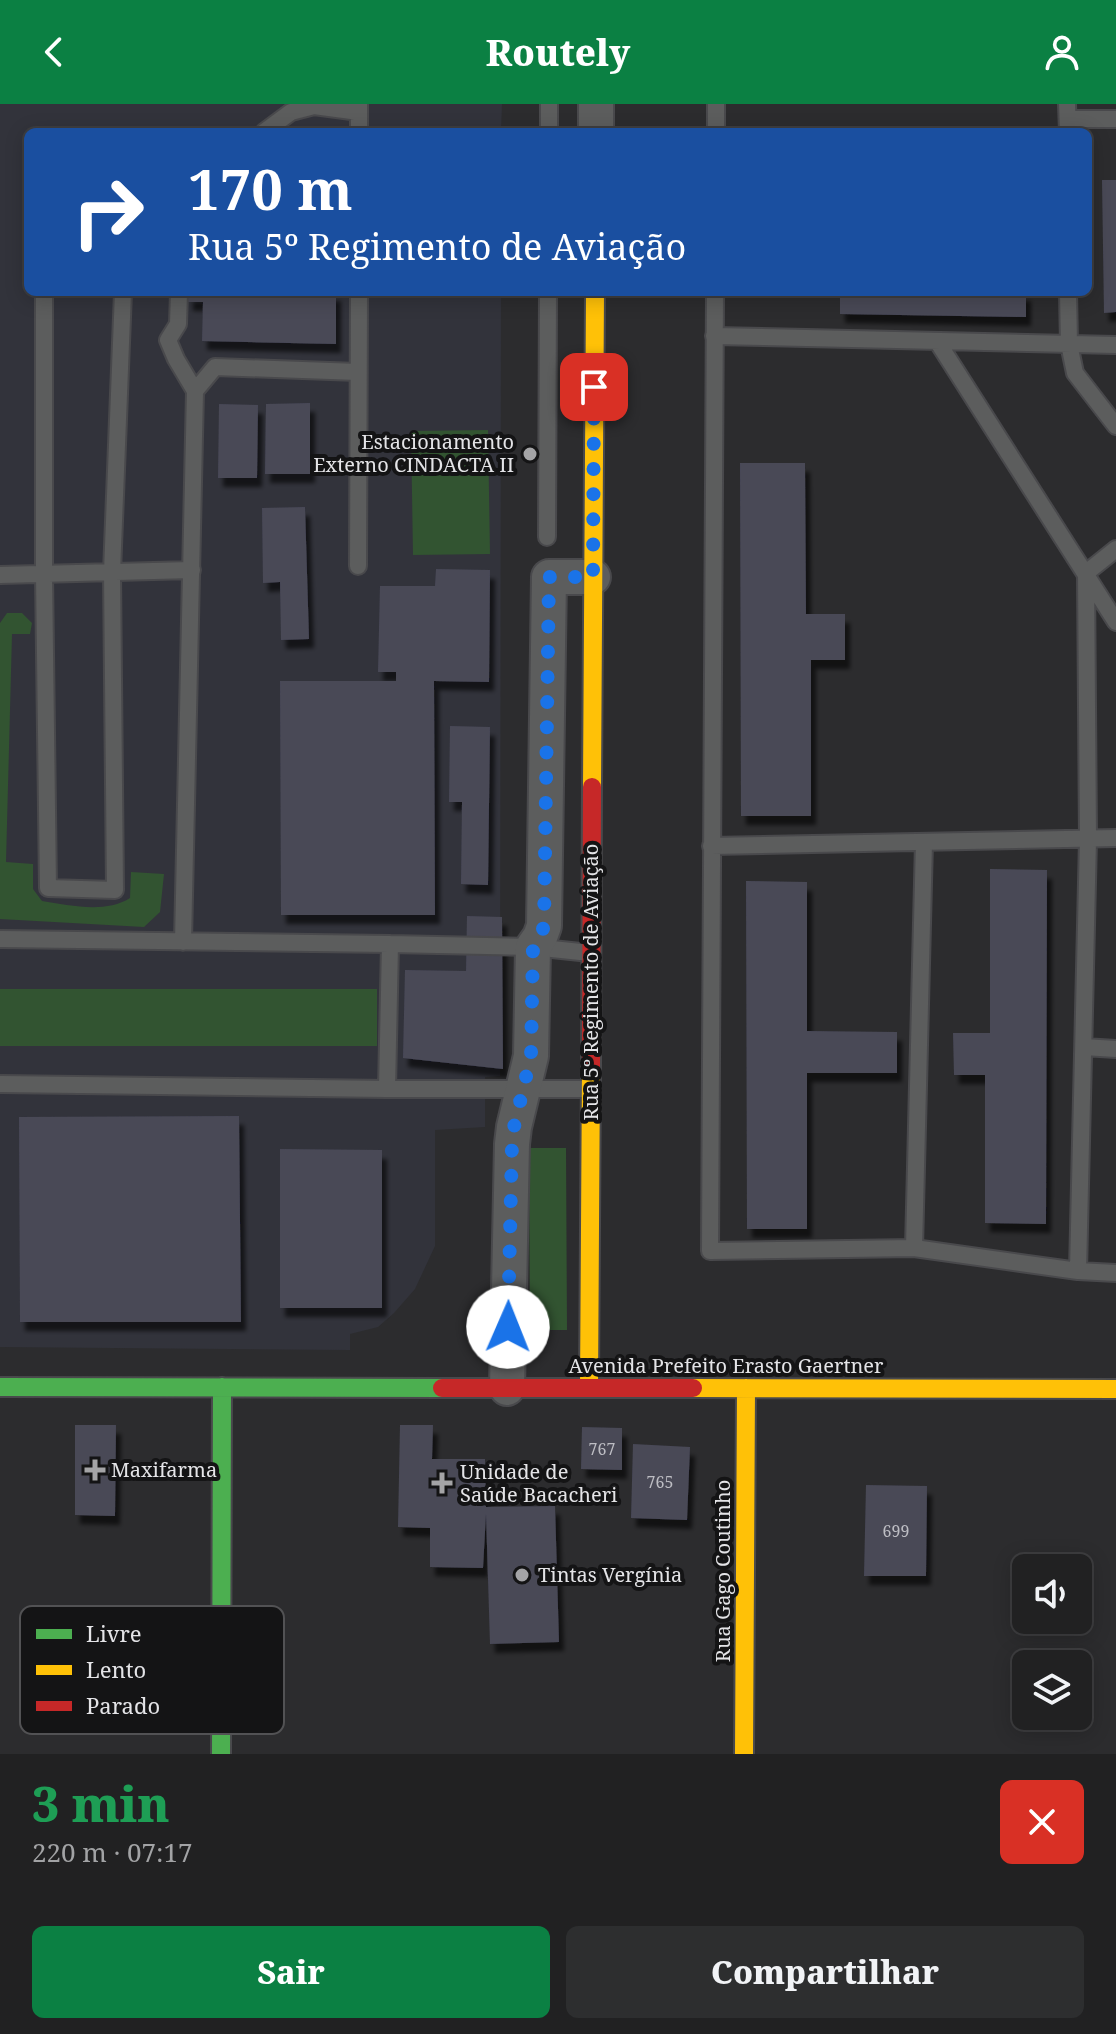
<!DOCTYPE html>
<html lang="pt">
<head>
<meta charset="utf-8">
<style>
  :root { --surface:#212122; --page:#2d2e2f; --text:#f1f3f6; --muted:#a2a3a5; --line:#3e3e40; --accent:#0b8043 }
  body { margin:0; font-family:"Noto Serif",serif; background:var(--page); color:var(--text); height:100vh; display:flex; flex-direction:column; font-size:30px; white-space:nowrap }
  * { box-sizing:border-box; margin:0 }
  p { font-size:26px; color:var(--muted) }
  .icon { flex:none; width:44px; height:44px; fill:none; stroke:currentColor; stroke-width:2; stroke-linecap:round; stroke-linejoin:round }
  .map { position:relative; height:1650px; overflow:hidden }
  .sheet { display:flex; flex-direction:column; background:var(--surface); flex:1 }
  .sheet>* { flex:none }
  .hud { position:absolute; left:24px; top:24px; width:1068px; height:168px; border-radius:12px; box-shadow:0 4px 20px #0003,0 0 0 2px var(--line); background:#1a4fa0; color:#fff; overflow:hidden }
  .controls { position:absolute; left:1012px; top:1450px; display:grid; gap:16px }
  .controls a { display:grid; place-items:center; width:80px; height:80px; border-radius:12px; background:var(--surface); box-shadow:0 4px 20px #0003,0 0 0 2px var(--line); font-size:40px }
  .pin { position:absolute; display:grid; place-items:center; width:68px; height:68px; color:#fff; margin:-34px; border-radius:16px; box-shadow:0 4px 12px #0006 }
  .me { position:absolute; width:88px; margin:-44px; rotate:1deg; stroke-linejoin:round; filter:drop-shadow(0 0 6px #0008) }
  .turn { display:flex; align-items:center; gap:28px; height:168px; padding:0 32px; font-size:36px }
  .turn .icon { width:104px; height:104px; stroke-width:2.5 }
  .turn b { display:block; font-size:56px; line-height:68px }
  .round { display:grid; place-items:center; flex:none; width:84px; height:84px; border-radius:12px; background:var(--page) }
  .headline { display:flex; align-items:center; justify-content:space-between; height:136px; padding:0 32px }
  h1 { font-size:48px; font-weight:800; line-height:60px; color:#1e9e55 }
  .primary-button { display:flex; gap:16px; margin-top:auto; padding:16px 32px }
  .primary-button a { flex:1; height:92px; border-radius:12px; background:var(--accent); color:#fff; font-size:32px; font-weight:800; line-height:92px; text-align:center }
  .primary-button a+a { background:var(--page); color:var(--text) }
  header { display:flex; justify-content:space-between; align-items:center; height:104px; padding:0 32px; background:var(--accent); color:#fff; font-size:36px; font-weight:800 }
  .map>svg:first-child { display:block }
  .built { fill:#32333b }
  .green { fill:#325431 }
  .building { fill:#484857; filter:url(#shadow) }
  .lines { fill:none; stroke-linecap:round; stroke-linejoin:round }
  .lane-casing { stroke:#49494c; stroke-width:20 }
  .street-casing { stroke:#49494c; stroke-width:38 }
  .fast-casing { stroke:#49494c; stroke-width:22 }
  .slow-casing { stroke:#49494c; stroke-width:22 }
  .jam-casing { stroke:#49494c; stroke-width:22 }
  .lane { stroke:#5c5d5d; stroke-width:16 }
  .street { stroke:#5c5d5d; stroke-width:34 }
  .fast { stroke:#4caf50; stroke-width:18 }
  .slow { stroke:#ffc107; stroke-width:18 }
  .jam { stroke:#c62828; stroke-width:18 }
  .route { stroke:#1a73e8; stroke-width:14; stroke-dasharray:0 25.2 }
  .poi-dot { fill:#a4a4a6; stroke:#141415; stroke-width:3 }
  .labels { text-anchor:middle; stroke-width:8; stroke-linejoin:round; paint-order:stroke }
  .number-label { font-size:16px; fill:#bdbdc3 }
  .poi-label { font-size:20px; fill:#e4e4e7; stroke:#141415; text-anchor:start }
  .street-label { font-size:20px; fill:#e4e4e7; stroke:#141415 }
  .key { fill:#141415; stroke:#525254; stroke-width:2 }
  .key-label { font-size:22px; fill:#e4e4e7 }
</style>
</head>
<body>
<header><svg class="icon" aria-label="back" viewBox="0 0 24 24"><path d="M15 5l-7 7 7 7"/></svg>Routely<svg class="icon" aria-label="person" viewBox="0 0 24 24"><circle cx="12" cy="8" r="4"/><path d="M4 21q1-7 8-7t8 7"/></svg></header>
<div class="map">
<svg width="1116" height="1650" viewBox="0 0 1116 1650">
  <defs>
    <filter id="shadow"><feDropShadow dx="5" dy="9" stdDeviation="2" flood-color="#0009"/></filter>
  </defs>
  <rect width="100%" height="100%" fill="#2c2c2e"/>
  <!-- built -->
  <path class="built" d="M0,0h502l-1,28h-473v160h473l-1,784 -15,1v50l-50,3v116l-20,43 -21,24 -16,14 -28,7v16l-350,-3z"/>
  <!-- green -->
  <path class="green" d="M488,326l2,124 -77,1 -2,-124z
    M7,509h15l10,10 -2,11h-18l-6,228 27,2v25l9,12c27,4 63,13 88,-3l1,-26 33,2 -4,38 -16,15 -144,-8v-296z
    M0,885h377v57h-377z
    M529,1044h37l1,182h-37z"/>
  <!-- building -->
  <path class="building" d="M1102,76h14v132l-12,1z
    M188,188h148v52l-134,-3 1,-39h-15z
    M840,188h186v25l-186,-3z
    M310,299v71h-45l1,-70z
    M219,300l39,1 -1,73h-39z
    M740,359h65l1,151h39v46h-34v156h-70z
    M305,403l4,132 -28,1 -1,-58 -17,1 -1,-75z
    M436,465l54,1 -1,112 -55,-1 1,234h-154l-1,-234h116v-9h-18l2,-86h55z
    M450,622l40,1 -2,158 -27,-1 1,-82h-13z
    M990,765l57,1 -1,354 -61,-1v-148h-31l-1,-42h37z
    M746,777l61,1v149l90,1v41h-90v156h-60z
    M467,812l35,1 1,152 -100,-11 2,-88 61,1z
    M239,1012l2,206h-221l-1,-205z
    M280,1045l102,1v158h-102z
    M75,1321h41l-1,91 -40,-1z
    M400,1321h33l-1,34h53l1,48 69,-1 4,136 -69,2 -4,-130 -3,54 -53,-1v-39l-32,-1z
    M582,1323l40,1v42l-41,-1z
    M633,1340l57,3 -3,73 -56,-2z
    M866,1381l61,1 -1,90h-62z"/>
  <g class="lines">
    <!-- lane casing -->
    <g class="lane-casing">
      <path id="lane" d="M1067,0l1,28
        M1068,15h48
        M264,28l27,-20 23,-6 45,6
        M359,28v-28
        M549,28v-28
        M716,28v-28
        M44,188v282l4,314 67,2 -3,-318 11,-280
        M179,188l-1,32 -10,16 8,19 19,32 -12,551
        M715,188l-5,959 204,-3 164,23 38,2
        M1068,188l1,52 6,29 41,53
        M714,232l402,9
        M937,237l179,281
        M195,287l20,-24 143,5
        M547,433l1,-245
        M358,462l1,-274
        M0,471l192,-5
        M711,742l405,-8
        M0,835l390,5 143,3 57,6
        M1084,943l32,2
        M0,980l387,5h203
        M387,985l3,-145
        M914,1144l10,-406
        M1078,1167l10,-432 -2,-266 30,-24"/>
    </g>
    <!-- street casing -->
    <g class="street-casing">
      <path id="street" d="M596,28v-28
        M507,1284l5,-244 2,-17 17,-71 2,-109 7,-10 4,-11 5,-349h44"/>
    </g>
    <!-- fast casing -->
    <g class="fast-casing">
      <path id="fast" d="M0,1283l442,1
        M221,1650l1,-367"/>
    </g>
    <!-- slow casing -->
    <g class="slow-casing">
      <path id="slow" d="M592,683l3,-495
        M589,1284l2,-321
        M693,1284l423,1
        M744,1650l2,-366"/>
    </g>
    <!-- jam casing -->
    <g class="jam-casing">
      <path id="jam" d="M591,963l1,-280
        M442,1284h251"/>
    </g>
    <!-- lane -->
    <use href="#lane" class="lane"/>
    <!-- street -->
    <use href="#street" class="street"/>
    <!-- fast -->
    <use href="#fast" class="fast"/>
    <!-- slow -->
    <use href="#slow" class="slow"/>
    <!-- jam -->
    <use href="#jam" class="jam"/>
  </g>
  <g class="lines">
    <!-- route -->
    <path class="route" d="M508,1223l4,-183 2,-17 17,-71 2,-109 7,-10 4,-11 5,-349h44l1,-190"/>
  </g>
  <!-- markers -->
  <g class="poi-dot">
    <circle cx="530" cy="350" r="8"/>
    <path d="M91 1354h8v8h8v8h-8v8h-8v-8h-8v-8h8z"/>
    <path d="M438 1367h8v8h8v8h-8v8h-8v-8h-8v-8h8z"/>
    <circle cx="522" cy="1471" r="8"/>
  </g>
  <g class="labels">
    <!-- number labels -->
    <g class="number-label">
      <text x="602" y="1351">767</text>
      <text x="660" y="1384">765</text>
      <text x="896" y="1433">699</text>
    </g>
    <!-- poi labels -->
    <g class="poi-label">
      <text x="514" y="345" text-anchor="end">Estacionamento<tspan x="514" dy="23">Externo CINDACTA II</tspan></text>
      <text x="111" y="1373">Maxifarma</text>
      <text x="460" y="1375">Unidade de<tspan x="460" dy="23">Saúde Bacacheri</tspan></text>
      <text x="538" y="1478">Tintas Vergínia</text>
    </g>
    <!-- street labels -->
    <g class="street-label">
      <text transform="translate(591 878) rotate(-90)" y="7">Rua 5º Regimento de Aviação</text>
      <text x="726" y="1269">Avenida Prefeito Erasto Gaertner</text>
      <text transform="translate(723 1467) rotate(-90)" y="7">Rua Gago Coutinho</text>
    </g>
  </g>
  <!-- legend -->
  <rect x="20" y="1502" width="264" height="128" rx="12" class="key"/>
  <rect x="36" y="1525" width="36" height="10" fill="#4caf50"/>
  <rect x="36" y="1561" width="36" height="10" fill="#ffc107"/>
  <rect x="36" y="1597" width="36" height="10" fill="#c62828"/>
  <g class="key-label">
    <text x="86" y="1538">Livre</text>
    <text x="86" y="1574">Lento</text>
    <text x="86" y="1610">Parado</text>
  </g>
</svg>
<div class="controls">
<a><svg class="icon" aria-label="sound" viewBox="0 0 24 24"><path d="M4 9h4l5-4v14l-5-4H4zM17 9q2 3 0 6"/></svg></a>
<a><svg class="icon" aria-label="layers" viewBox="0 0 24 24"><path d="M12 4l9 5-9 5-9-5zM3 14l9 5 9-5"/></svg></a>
</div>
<div class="pin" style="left:594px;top:283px;background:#d93025"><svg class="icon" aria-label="arrive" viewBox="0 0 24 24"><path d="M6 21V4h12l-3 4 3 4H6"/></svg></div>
<svg class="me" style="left:508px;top:1223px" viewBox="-20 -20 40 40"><circle r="19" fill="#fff"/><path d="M0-13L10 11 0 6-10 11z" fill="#1a73e8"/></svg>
<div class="hud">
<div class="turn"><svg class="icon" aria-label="right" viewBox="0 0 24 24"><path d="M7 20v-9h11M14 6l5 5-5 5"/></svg><div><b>170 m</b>Rua 5º Regimento de Aviação</div></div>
</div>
</div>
<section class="sheet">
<div class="headline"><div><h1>3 min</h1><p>220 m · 07:17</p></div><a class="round" style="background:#d93025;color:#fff"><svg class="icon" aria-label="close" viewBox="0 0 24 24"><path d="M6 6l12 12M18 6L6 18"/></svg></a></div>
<div class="primary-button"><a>Sair</a><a>Compartilhar</a></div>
</section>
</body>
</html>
